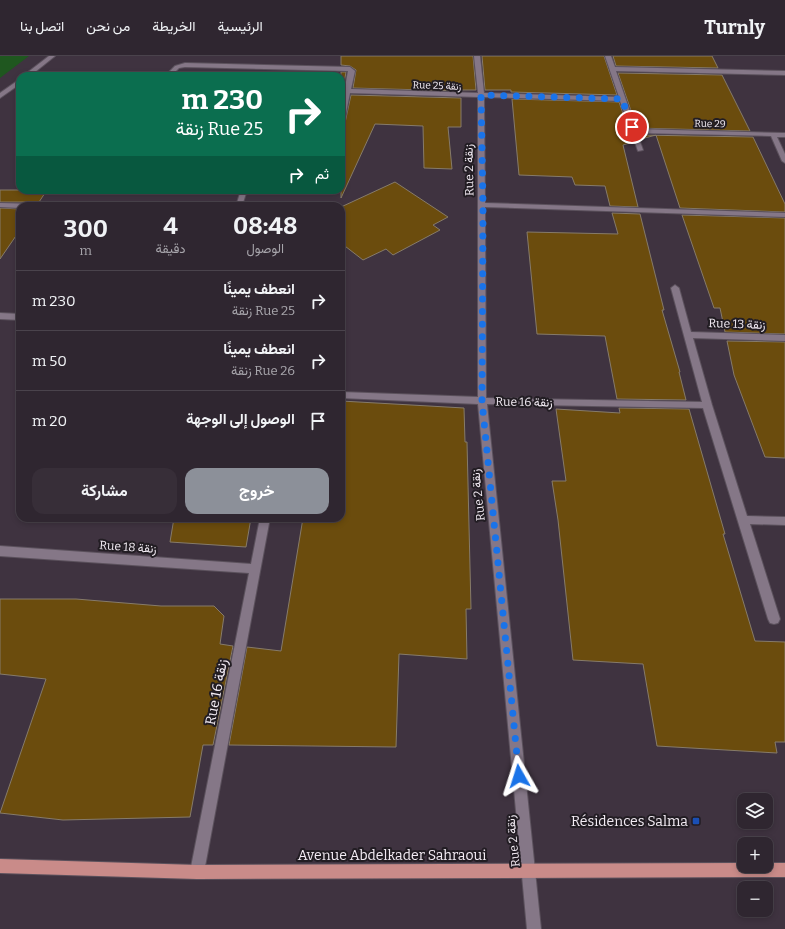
<!DOCTYPE html>
<html lang="ar">
<head>
<meta charset="utf-8">
<style>
  :root { --surface:#2f2630; --page:#372e38; --text:#f1f3f6; --muted:#a7a5ab; --line:#4a434c; --accent:#8c9099 }
  body { margin:0; font-family:Bitter,Vazirmatn,serif; background:var(--page); color:var(--text); direction:rtl; height:100vh; display:flex; flex-direction:column; font-size:15px; white-space:nowrap }
  * { box-sizing:border-box; margin:0 }
  p { font-size:13px; color:var(--muted) }
  .icon { flex:none; width:22px; height:22px; fill:none; stroke:currentColor; stroke-width:2; stroke-linecap:round; stroke-linejoin:round }
  .map { position:relative; flex:1; overflow:hidden; direction:ltr }
  .drawer { position:absolute; left:16px; top:146px; width:329px; height:320px; display:flex; flex-direction:column; background:var(--surface); border-radius:12px; box-shadow:0 2px 6px #0003,0 0 0 1px var(--line); direction:rtl }
  .drawer>* { flex:none }
  .hud { position:absolute; left:16px; top:16px; width:329px; height:122px; border-radius:12px; box-shadow:0 2px 6px #0003,0 0 0 1px var(--line); direction:rtl; background:#0b6e4f; color:#fff; overflow:hidden }
  .controls { position:absolute; left:737px; top:737px; display:grid; gap:8px }
  .controls a { display:grid; place-items:center; width:36px; height:36px; border-radius:8px; background:var(--surface); box-shadow:0 2px 6px #0003,0 0 0 1px var(--line); font-size:20px }
  .pin { position:absolute; display:grid; place-items:center; width:34px; height:34px; color:#fff; margin:-17px; border:2px solid #fff; border-radius:50%; box-shadow:0 1px 4px #0007 }
  .me { position:absolute; width:44px; margin:-22px; rotate:354deg; stroke-linejoin:round; filter:drop-shadow(0 0 3px #0008) }
  .turn { display:flex; align-items:center; gap:14px; height:84px; padding:0 16px; font-size:18px }
  .turn .icon { width:52px; height:52px; stroke-width:2.5 }
  .turn b { display:block; font-size:28px; line-height:34px }
  .then { display:flex; align-items:center; height:38px; padding:0 16px; background:#0003; gap:8px; font-size:15px }
  .eta { display:flex; justify-content:space-evenly; align-items:center; height:68px; text-align:center }
  .eta b { font-size:24px; font-weight:700; line-height:28px }
  .cta { display:flex; gap:8px; margin-top:auto; padding:8px 16px }
  .cta a { flex:1; height:46px; border-radius:12px; background:var(--accent); color:#fff; font-size:16px; font-weight:700; line-height:46px; text-align:center }
  .cta a+a { background:var(--page); color:var(--text) }
  ul { padding:0; list-style:none }
  li { display:flex; align-items:center; gap:12px; height:60px; padding:0 16px; border-top:1px solid var(--line) }
  li div { flex:1 }
  li b { display:block; font-size:15px }
  li em { font-style:normal }
  header { display:flex; align-items:center; gap:24px; box-sizing:border-box; height:56px; padding:0 20px; background:var(--surface); border-bottom:1px solid var(--line) }
  header strong { font-size:19px }
  nav { display:flex; gap:22px; margin-inline-start:auto; font-size:14px }
  .map>svg:first-child { display:block }
  .green { fill:#1f571f }
  .building { fill:#6b4c0d; stroke:#867b6a }
  .lines { fill:none; stroke-linecap:round; stroke-linejoin:round }
  .minor-casing { stroke:#5b515c; stroke-width:2 }
  .major-casing { stroke:#5b515c; stroke-width:2 }
  .minor { fill:#857787; fill-rule:evenodd }
  .major { fill:#c98b89; fill-rule:evenodd }
  .route { stroke:#1a73e8; stroke-width:7; stroke-dasharray:0 12.6 }
  .transit-dot { fill:#1a4fb4; stroke:#221d23; stroke-width:1.5 }
  .labels { text-anchor:middle; stroke-width:4; stroke-linejoin:round; paint-order:stroke }
  .far-street-label { font-size:10px; fill:#f3ecf4; stroke:#221d23 }
  .street-label { font-size:12px; fill:#f3ecf4; stroke:#221d23 }
  .near-street-label { font-size:14px; fill:#f3ecf4; stroke:#221d23 }
  .near-poi-label { font-size:14px; fill:#f3ecf4; stroke:#221d23; text-anchor:end }
</style>
</head>
<body>
<header>
<strong>Turnly</strong>
<nav><a>الرئيسية</a><a>الخريطة</a><a>من نحن</a><a>اتصل بنا</a></nav>
</header>
<div class="map">
<svg width="785" height="873" viewBox="0 0 785 873">
  <rect width="100%" height="100%" fill="#3f3340"/>
  <!-- green -->
  <path class="green" d="M0,0h29l-29,22z"/>
  <!-- building -->
  <path class="building" d="M341,0h132l3,34h-15v1l-108,-3 3,-18 -6,-4 -9,-1z
    M482,0h122l13,39 -106,-3v-2h-26z
    M613,0h99l6,12 -102,-2z
    M341,16h5l-5,29z
    M618,17l104,2 28,56 -113,-3z
    M351,39l110,3v29h-13l4,42 -28,-1 -1,-42 -48,-2 -34,74v-72l4,-3z
    M512,43l107,3 14,40 -10,3 15,62 -28,-1 -5,-20 -30,-1 -3,-8 -53,-2z
    M639,79l114,2 32,67v8l-105,-4 -24,-73 -15,4z
    M395,126l53,35 -15,8 7,5 -47,25 -7,-6 -23,11 -22,-17v-36z
    M0,134h47l-10,15 -4,-3h-33z
    M0,152l20,1v21l-20,29z
    M612,157l28,1 24,96h-2l18,62h-1l7,28 -69,-1 -12,-63 -68,-2 -10,-102 91,2z
    M682,159l103,3v116l-60,-2 -5,-24h-6z
    M727,285l58,1v116l-20,-1 -31,-82z
    M341,345l123,7 1,34h2l4,167h-5l1,50 -68,-5 -3,93 -167,-2 18,-98 34,4 22,-133h38z
    M619,352l70,1 36,125h-2l32,107 30,1v100h-10l2,11 -120,-7 -14,-82 -70,-4 -15,-140 -6,-39h14l-10,-72 64,4z
    M174,462h77l-5,29 -76,-5z
    M0,543h76l85,7h53l10,10 -4,28 13,2 -20,99h-10l-13,72 -127,3 -63,-7 46,-134 -46,-5z"/>
  <g class="lines">
    <!-- minor casing -->
    <g class="minor-casing">
      <path id="minor" d="M49,0h6l-25,20h-7z
        M474,0h6l4,37 135,4 -14,-41h6l4,11 170,4v4l-169,-4 20,58 149,4v4h-8l8,17v9l-3,-2 -11,-25 -134,-3 6,17 -5,1 -18,-50 -136,-4 1,106 300,10v4l-300,-10 1,191 216,4 -31,-114 4,-3 4,3 12,44 94,3v6l-92,-3 19,67 35,111 38,1v8l-35,-1 30,95 -2,4 -4,1 -4,-1 -2,-4 -65,-211 -216,-4 54,525h-14l-49,-525 -137,-6v-6l137,5v-300l-128,-4 -6,30 -3,2v-16l7,-38 -163,-4 -6,1 -8,8h-6l10,-10 10,-3 165,4 5,4 -4,18 127,4z
        M20,23v5l-20,14v-5z
        M241,134h6l-5,16h-6z
        M0,147l33,1 3,2h-16v2l-20,-1z
        M0,257l20,1v6l-20,-1z
        M260,462h10l-66,354 -2,5 -5,2 -5,-2 -2,-5 59,-299 -249,-17v-10l251,18z"/>
    </g>
    <!-- major casing -->
    <g class="major-casing">
      <path id="major" d="M0,803l197,6 547,-2v3h22v-3h19v14l-588,2 -197,-6z"/>
    </g>
    <!-- minor -->
    <use href="#minor" class="minor"/>
    <!-- major -->
    <use href="#major" class="major"/>
  </g>
  <g class="lines">
    <!-- route -->
    <path class="route" d="M519,720l-37,-375 1,-196 -2,-110 141,4 10,28"/>
  </g>
  <!-- markers -->
  <rect class="transit-dot" x="692" y="761" width="8" height="8" rx="2"/>
  <g class="labels">
    <!-- far-street labels -->
    <g class="far-street-label">
      <text transform="translate(437 29) rotate(2)" y="4">Rue 25 زنقة</text>
      <text transform="translate(710 67) rotate(1)" y="4">Rue 29</text>
    </g>
    <!-- street labels -->
    <g class="street-label">
      <text transform="translate(469 114) rotate(-91)" y="4">Rue 2 زنقة</text>
      <text transform="translate(737 268) rotate(2)" y="4">Rue 13 زنقة</text>
      <text transform="translate(524 346) rotate(1)" y="4">Rue 16 زنقة</text>
      <text transform="translate(478 439) rotate(-96)" y="4">Rue 2 زنقة</text>
      <text transform="translate(128 491) rotate(4)" y="4">Rue 18 زنقة</text>
      <text transform="translate(513 785) rotate(-96)" y="4">Rue 2 زنقة</text>
    </g>
    <!-- near-street labels -->
    <g class="near-street-label">
      <text transform="translate(216 636) rotate(-79)" y="5">Rue 16 زنقة</text>
      <text x="392" y="804">Avenue Abdelkader Sahraoui</text>
    </g>
    <!-- near-poi labels -->
    <g class="near-poi-label">
      <text x="688" y="770">Résidences Salma</text>
    </g>
  </g>
</svg>
<div class="controls">
<a><svg class="icon" aria-label="layers" viewBox="0 0 24 24"><path d="M12 4l9 5-9 5-9-5zM3 14l9 5 9-5"/></svg></a>
<a>+</a>
<a>−</a>
</div>
<div class="pin" style="left:632px;top:71px;background:#d93025"><svg class="icon" aria-label="arrive" viewBox="0 0 24 24"><path d="M6 21V4h12l-3 4 3 4H6"/></svg></div>
<svg class="me" style="left:519px;top:720px" viewBox="-20 -20 40 40"><path d="M0-17L14 15 0 8-14 15z" fill="#1a73e8" stroke="#fff" stroke-width="4"/></svg>
<div class="hud">
<div class="turn"><svg class="icon" aria-label="right" viewBox="0 0 24 24"><path d="M7 20v-9h11M14 6l5 5-5 5"/></svg><div><b>230 m</b>Rue 25 زنقة</div></div>
<div class="then">ثم<svg class="icon" aria-label="right" viewBox="0 0 24 24"><path d="M7 20v-9h11M14 6l5 5-5 5"/></svg></div>
</div>
<section class="drawer">
<div class="eta">
<div><b>08:48</b><p>الوصول</p></div>
<div><b>4</b><p>دقيقة</p></div>
<div><b>300</b><p>m</p></div>
</div>
<ul>
<li><svg class="icon" aria-label="right" viewBox="0 0 24 24"><path d="M7 20v-9h11M14 6l5 5-5 5"/></svg><div><b>انعطف يمينًا</b><p>Rue 25 زنقة</p></div><em>230 m</em></li>
<li><svg class="icon" aria-label="right" viewBox="0 0 24 24"><path d="M7 20v-9h11M14 6l5 5-5 5"/></svg><div><b>انعطف يمينًا</b><p>Rue 26 زنقة</p></div><em>50 m</em></li>
<li><svg class="icon" aria-label="arrive" viewBox="0 0 24 24"><path d="M6 21V4h12l-3 4 3 4H6"/></svg><div><b>الوصول إلى الوجهة</b></div><em>20 m</em></li>
</ul>
<div class="cta"><a>خروج</a><a>مشاركة</a></div>
</section>
</div>
</body>
</html>
